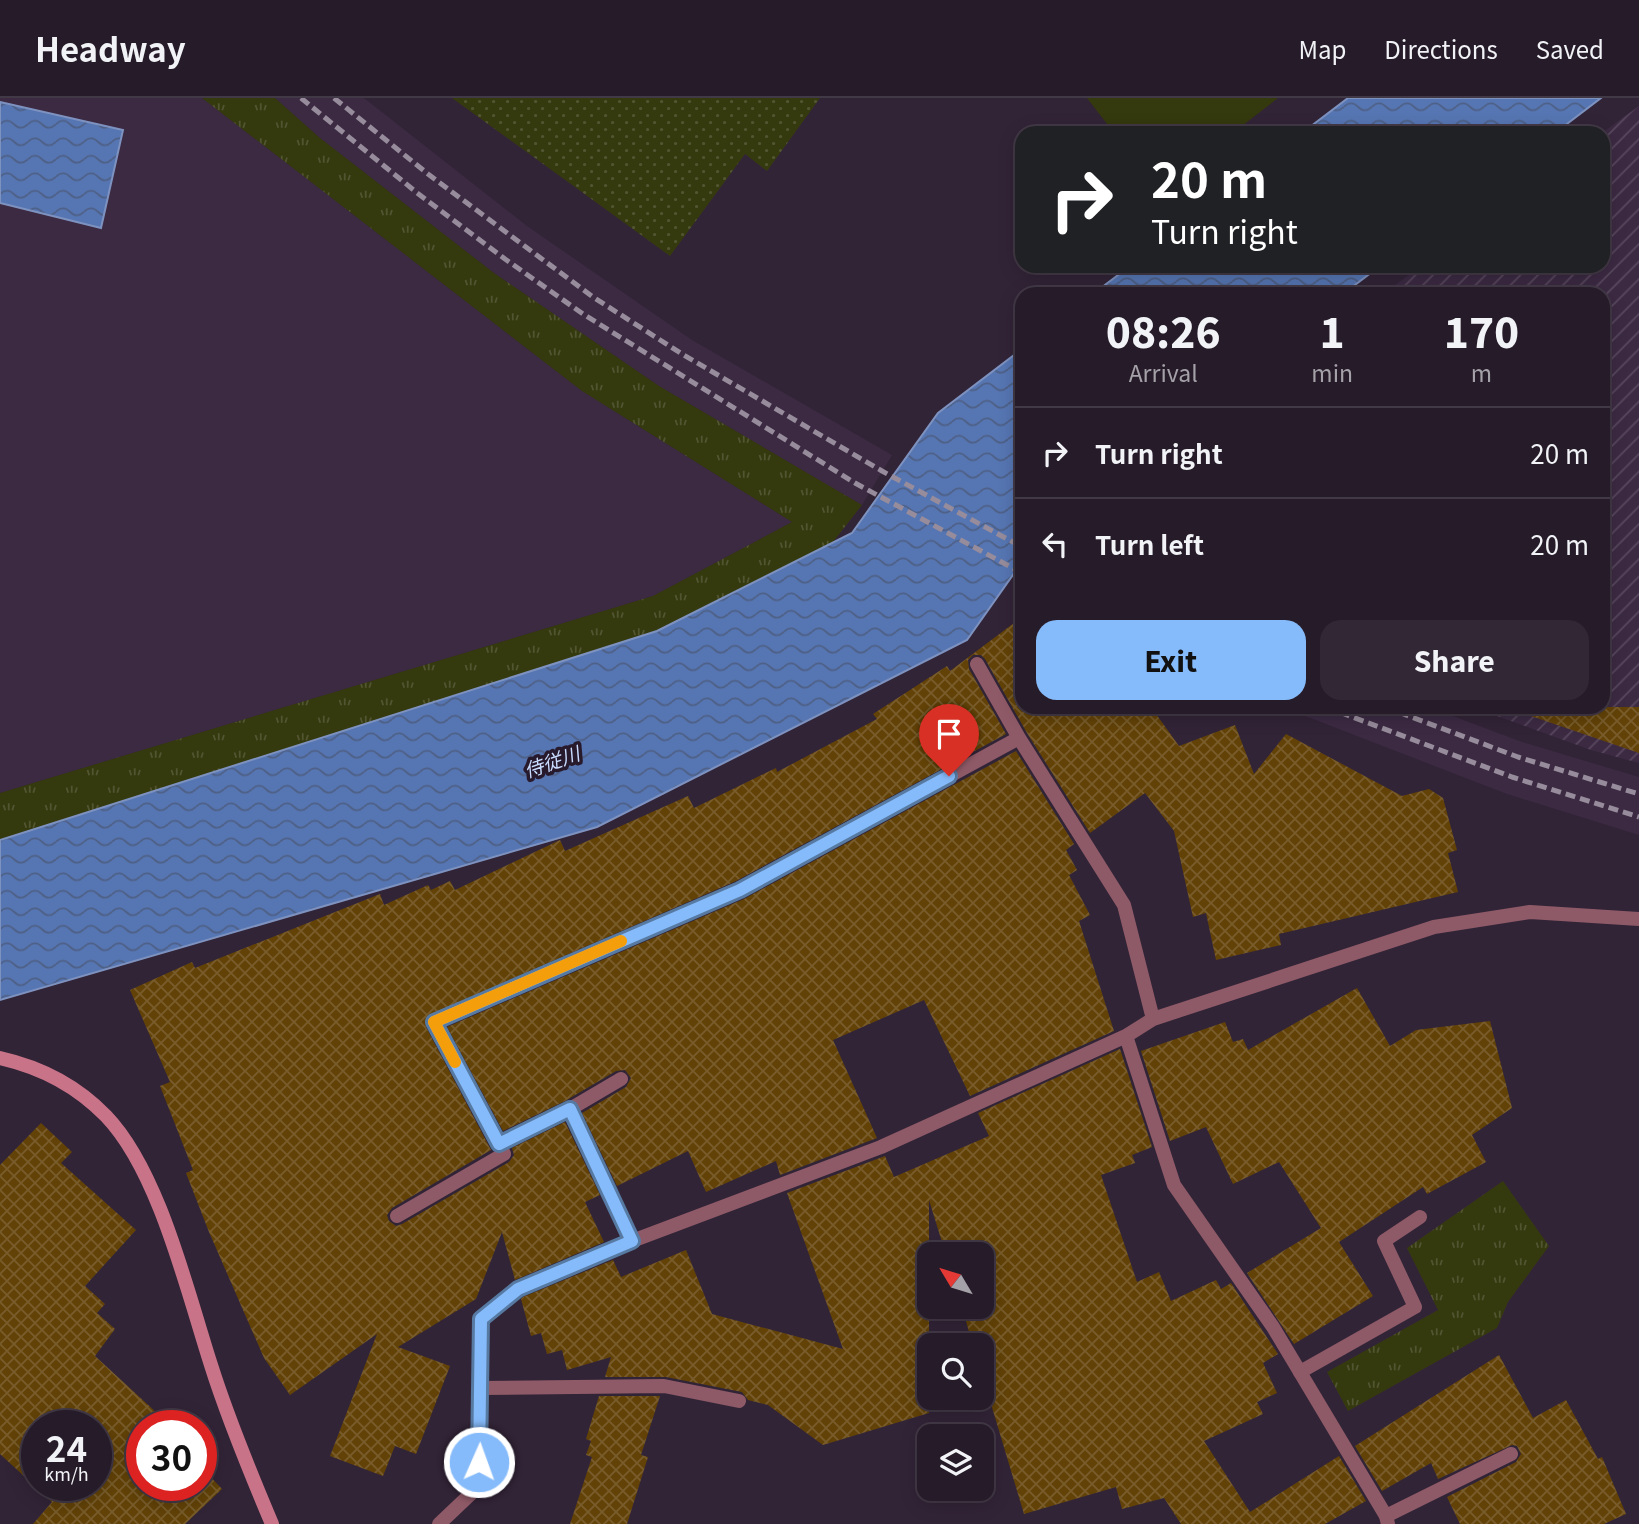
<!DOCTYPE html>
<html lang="en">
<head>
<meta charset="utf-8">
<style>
  :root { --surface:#261b29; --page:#322835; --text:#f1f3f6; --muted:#a4a1a8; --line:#423946; --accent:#86bbfb }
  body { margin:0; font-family:Georgia,"Noto Sans JP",serif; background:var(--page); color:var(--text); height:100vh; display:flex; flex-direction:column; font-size:26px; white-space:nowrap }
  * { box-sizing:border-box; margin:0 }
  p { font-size:23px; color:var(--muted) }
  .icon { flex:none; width:38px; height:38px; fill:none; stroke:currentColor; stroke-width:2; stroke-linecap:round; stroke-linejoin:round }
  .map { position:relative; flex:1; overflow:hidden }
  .panel { position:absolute; left:1015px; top:189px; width:595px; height:427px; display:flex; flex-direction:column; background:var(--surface); border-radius:21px; box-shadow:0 4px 18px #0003,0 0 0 2px var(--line) }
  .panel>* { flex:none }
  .guide { position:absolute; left:1015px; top:28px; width:595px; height:147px; border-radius:21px; box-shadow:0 4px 18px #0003,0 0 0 2px var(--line); background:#202124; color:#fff; overflow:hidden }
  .needle { width:46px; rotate:308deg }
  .fabs { position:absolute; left:917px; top:1144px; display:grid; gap:14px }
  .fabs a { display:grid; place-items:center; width:77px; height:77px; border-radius:14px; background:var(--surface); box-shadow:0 4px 18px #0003,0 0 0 2px var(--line); font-size:35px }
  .speed { position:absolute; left:21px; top:1312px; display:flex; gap:14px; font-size:35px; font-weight:700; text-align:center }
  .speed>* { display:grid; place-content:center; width:91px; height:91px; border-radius:50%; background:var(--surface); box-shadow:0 4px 18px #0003,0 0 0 2px var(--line); line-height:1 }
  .speed small { font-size:18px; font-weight:400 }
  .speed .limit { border:10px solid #d22; background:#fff; color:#111 }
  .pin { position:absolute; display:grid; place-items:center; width:60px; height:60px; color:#fff; margin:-72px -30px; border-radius:50% 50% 50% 0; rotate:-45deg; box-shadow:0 0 7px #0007 }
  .pin .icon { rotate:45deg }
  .me { position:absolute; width:77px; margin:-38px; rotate:2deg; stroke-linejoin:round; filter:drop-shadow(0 0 5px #0008) }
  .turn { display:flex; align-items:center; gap:24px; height:147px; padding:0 21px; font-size:32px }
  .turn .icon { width:91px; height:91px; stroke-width:2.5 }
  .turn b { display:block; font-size:49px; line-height:60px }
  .eta { display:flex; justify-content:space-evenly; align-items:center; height:119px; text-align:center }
  .eta b { font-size:42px; font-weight:800; line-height:49px }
  .button { display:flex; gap:14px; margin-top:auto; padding:14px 21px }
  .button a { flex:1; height:80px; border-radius:21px; background:var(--accent); color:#111; font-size:28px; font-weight:800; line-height:80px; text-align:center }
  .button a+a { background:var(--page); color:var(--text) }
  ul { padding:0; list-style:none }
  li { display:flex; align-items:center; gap:21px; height:91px; padding:0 21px; border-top:2px solid var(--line) }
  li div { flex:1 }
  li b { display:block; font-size:26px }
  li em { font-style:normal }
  header { display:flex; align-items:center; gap:42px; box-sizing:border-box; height:98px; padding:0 35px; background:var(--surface); border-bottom:2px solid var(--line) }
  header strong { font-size:33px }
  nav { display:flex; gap:38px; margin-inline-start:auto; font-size:24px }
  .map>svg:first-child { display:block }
  .built { fill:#3c2a43 }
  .industrial { fill:url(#industrial-furrows) }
  .grass { fill:url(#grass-tufts) }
  .garden { fill:url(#garden-dots) }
  .pitch { fill:#35390e }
  .water { fill:url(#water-waves); stroke:#7e92c0; stroke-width:2 }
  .building { fill:url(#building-cross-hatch); fill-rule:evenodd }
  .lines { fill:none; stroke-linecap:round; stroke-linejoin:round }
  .lane { stroke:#8f5a67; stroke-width:14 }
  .street { stroke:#8f5a67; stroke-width:14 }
  .secondary { stroke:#c87388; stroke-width:14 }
  .rail { stroke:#978c9b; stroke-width:5; stroke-dasharray:10 5; stroke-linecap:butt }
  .route-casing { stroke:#577aa3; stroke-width:18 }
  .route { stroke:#86bbfb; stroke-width:12 }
  .slow { stroke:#f59e0b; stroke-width:12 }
  .labels { text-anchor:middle; stroke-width:7; stroke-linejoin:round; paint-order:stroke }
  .water-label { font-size:19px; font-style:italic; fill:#c9dcff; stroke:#281a2d }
</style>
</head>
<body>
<header>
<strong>Headway</strong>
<nav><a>Map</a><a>Directions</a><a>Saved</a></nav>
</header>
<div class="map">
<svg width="1639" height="1426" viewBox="0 0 1639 1426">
  <defs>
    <pattern id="industrial-furrows" width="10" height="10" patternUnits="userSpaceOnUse" patternTransform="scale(1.75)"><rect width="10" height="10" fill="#3c2a43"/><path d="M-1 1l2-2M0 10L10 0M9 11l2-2" fill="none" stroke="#58485e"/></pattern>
    <pattern id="grass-tufts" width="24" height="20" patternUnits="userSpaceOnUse" patternTransform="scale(1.75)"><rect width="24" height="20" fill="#35390e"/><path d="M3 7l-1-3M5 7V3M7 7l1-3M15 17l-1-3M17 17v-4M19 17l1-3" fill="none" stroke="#525531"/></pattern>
    <pattern id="garden-dots" width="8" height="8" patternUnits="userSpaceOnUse" patternTransform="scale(1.75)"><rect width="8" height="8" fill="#35390e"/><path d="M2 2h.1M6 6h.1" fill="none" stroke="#525531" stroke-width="1.8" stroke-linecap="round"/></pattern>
    <pattern id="water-waves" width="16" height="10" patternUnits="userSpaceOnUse" patternTransform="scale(1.75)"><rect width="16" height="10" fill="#5676b3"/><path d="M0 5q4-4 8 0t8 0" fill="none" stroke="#4e6086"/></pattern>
    <pattern id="building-cross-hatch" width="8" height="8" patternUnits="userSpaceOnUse" patternTransform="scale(1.75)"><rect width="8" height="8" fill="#624207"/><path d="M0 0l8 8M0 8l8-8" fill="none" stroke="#785c2b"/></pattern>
  </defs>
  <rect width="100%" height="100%" fill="#322437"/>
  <!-- built -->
  <path class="built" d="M0,0h202l380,293 210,131 -139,74 -653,197z
    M275,0h89l163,128 165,114 200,115 -30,50 -203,-119 -165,-113 -174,-135z
    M1282,609h147l93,35 117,35v58l-132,-41z"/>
  <!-- industrial -->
  <path class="industrial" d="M1639,8v657l-48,-13 -119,-43h131v-413h-220l38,-28h182l-1,-133z"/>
  <!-- grass -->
  <path class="grass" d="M202,0h73l45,40 174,135 165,113 203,119 -29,37 -176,89 -657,209v-47l653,-197 139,-74 -210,-131z
    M1503,1083l46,65 -41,56 -11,26 -149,83 -21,-39 111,-62 -31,-62z"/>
  <!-- garden -->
  <path class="garden" d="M452,0h368l-53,73 -22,-17 -75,102z"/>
  <!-- pitch -->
  <path class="pitch" d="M1087,0h191l-45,35h-119z"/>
  <!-- water -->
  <path class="water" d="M1348,0h253l-46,35h-253z
    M0,4l123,28 -22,98 -101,-25z
    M1130,168h250l-37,28h-250z
    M1022,251v213l-55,78 -370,187 -597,173v-160l657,-209 195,-98 86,-120z"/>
  <!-- building -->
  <path class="building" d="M1022,519v90h129l28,39 56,-21 19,49 32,-40 116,62 27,-7 14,9 14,52 -9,3 10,39 -179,42 2,11 -65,15 -10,-47 -13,4 -19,-86 -29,-38 -55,40 -63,-100 -42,-74 -4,-4h-8l-5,5 1,9 37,65 -270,147 -309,135 -1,11 65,123 -99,58 -5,7 2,6 7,5 6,-2 107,-62 5,-7 -2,-7 53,-26 35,73 -15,7 19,40 -89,38 -13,-48 -26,67 -78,48 52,19 -34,88 -21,-8 -12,30 -53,-20 47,-122 -87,61 -26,-37 -55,-126 -23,-59 7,-3 -33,-84 10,-4 -40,-92 62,-28 3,6 185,-74 4,11 44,-20 3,5 19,-9 5,9 105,-50 5,11 123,-55 6,12 82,-40 1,4 100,-53 -4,-5 74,-48 3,5z
    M1526,609h113v46l-114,-39z
    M1016,653l58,93 -8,6 11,20 -8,5 21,40 -11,6 35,110 -144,65 -46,-96 -91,40 44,98 -97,37 -4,-14 -70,31 -18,-41 -71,35 -35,-73 44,-26 5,-9 -6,-8 -9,1 -51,30 -62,30 -56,-104 297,-128z
    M1357,890l33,58 26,-16 74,-9 22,87 -40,27 14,27 -59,32 -4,-7 -84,55 34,54 -79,48 -47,-71 74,-45 -42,-66 -46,22 -27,-57 -36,14 -29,-90 84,-29 8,20 10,-3 5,11z
    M1120,951l32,98 -20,8 3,8 -34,12 36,107 22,-10 12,29 45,-21 5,9 10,-6 47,71 -15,9 14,30 -20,9 6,12 -59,27 46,71 89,-56 27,45 -41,23h-144l-17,-26 -42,11 -6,-22 -92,27 -42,-140v-28h-9l-11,-39h20v-52h-36l-17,-55v213l-106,32 -55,-40 -20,-5 -6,-8 -76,-15h-61l6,-20 -44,13 -5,-20 -15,4 -6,-21 -10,3 -10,-37 2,-2 90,-37 8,17 65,-27 26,64 131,35 -56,-156 98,-37 9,21 95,-41 -11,-23z
    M41,1025l31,29 -11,11 75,67 -51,56 20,18 -8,9 18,16 -20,27 76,70h-29v60h59v-31l10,9 -7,6 18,19 -37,35h-152l19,-22 -52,-48v-289zM37,1328h59v60h-59z
    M1499,1257l34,63 33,-18 32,59 4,-2 24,57 -22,10h-144l-13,-27 69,-35 5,-8 -4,-8 -5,-1 -74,34 -7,-16 -49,28 -27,-45z
    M599,1298h61l-19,59 7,2 -21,67h-57l22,-67 -6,-2 5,-14 -5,-2z"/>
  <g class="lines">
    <!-- lane -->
    <path class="lane" d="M570,1011l51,-30
      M397,1118l107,-62 -5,-10
      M1300,1274l115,-65 -31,-66 36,-24
      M482,1290l182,-2 75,15
      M1386,1418l125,-62"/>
    <!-- street -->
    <path class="street" d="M977,566l42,74 105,167 29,114
      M1126,938l48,149 99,142 113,189 2,8
      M632,1143l-62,-132 -71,35 -65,-122 306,-132 279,-152
      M439,1426l39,-37 3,-168 37,-30 114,-48 249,-94 245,-111 27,-17 281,-92 96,-15 109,7"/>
    <!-- secondary -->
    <path class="secondary" d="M0,960c40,9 77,28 106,58 53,55 81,175 105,249 17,54 39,107 61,159"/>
    <!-- rail -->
    <path class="rail" d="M301,0l115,94 89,67 78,55 272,169 167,90
      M334,0l94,76 165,123 89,57 200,117 140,76
      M1326,609l186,70 127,40
      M1385,609l133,50 121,37"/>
  </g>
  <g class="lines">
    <!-- route casing -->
    <g class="route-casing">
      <path id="route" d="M479,1364l2,-143 37,-30 114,-48 -62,-132 -71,35 -65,-122 306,-132 209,-114"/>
    </g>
    <!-- route -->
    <use href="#route" class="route"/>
    <!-- slow -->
    <path class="slow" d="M455,964l-21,-40 187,-81"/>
  </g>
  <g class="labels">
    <!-- water labels -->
    <g class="water-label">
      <text transform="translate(552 664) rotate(-19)" y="7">侍従川</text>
    </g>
  </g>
</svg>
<div class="fabs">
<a><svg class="needle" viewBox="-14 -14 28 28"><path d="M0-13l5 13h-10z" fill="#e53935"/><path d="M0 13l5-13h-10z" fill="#a4a1a8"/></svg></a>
<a><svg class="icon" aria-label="search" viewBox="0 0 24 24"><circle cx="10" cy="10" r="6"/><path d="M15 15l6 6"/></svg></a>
<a><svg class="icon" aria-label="layers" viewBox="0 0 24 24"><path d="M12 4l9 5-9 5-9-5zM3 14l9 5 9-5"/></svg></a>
</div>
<div class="speed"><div>24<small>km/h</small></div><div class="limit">30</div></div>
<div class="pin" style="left:949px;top:678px;background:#d93025"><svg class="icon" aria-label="arrive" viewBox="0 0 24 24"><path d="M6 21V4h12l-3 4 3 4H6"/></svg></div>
<svg class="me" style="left:479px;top:1364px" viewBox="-20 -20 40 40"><circle r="17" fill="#86bbfb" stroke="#fff" stroke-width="3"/><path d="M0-11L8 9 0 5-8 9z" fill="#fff"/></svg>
<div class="guide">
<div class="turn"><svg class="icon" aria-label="right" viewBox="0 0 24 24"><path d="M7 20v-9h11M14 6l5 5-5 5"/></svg><div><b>20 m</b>Turn right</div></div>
</div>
<section class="panel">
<div class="eta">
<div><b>08:26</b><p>Arrival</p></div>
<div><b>1</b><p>min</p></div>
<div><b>170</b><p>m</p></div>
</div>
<ul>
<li><svg class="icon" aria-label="right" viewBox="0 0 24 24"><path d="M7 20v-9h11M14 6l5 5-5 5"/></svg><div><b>Turn right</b></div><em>20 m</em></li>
<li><svg class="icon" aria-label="left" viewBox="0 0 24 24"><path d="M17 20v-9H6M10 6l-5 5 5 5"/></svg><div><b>Turn left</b></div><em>20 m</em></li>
</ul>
<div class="button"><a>Exit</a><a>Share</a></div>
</section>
</div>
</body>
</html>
